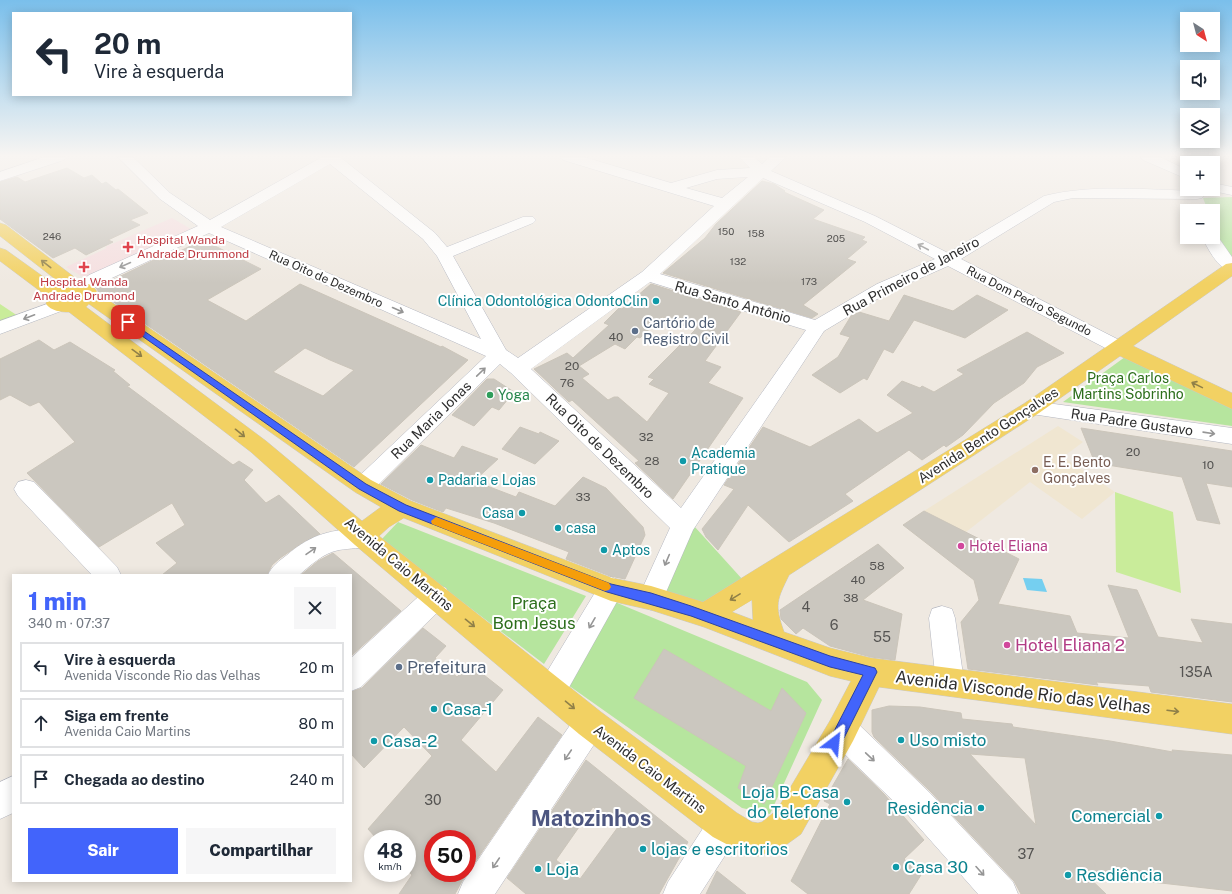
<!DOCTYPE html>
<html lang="pt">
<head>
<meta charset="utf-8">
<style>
  :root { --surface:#fff; --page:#f6f6f7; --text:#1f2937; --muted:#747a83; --line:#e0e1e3; --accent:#4264fb }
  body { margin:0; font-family:"Public Sans",sans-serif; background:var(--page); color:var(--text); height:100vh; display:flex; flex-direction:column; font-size:15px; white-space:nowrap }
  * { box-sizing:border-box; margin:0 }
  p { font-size:13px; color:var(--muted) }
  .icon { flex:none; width:22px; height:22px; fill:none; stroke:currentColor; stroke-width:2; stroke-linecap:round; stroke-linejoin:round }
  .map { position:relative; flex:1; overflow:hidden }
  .details { position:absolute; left:12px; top:574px; width:340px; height:308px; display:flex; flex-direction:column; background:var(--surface); border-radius:0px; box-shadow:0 2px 10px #0003 }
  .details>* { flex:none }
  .top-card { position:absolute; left:12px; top:12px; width:340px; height:84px; border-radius:0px; box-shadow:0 2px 10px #0003; background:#fff; color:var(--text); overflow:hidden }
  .needle { width:26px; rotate:144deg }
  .buttons { position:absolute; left:1180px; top:12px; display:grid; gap:8px }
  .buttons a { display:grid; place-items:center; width:40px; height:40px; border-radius:0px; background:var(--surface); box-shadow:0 2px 10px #0003; font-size:20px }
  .speed { position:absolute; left:364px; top:830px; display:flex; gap:8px; font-size:20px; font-weight:700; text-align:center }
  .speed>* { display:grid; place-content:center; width:52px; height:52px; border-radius:50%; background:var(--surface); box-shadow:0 2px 10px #0003; line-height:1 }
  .speed small { font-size:10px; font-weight:400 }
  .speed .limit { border:6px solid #d22; background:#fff; color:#111 }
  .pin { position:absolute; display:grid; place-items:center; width:34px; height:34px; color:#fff; margin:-17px; border-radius:8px; box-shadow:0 2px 6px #0006 }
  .me { position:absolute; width:44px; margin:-22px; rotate:29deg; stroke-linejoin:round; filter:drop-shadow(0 0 3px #0008) }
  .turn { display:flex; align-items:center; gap:14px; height:84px; padding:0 16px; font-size:18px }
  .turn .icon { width:52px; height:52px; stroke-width:2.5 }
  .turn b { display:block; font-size:28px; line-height:34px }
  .round { display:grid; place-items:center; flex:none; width:42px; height:42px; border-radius:0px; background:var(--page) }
  .summary { display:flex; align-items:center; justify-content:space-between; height:68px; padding:0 16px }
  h1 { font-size:24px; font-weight:800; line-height:30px; color:var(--accent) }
  .cta { display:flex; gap:8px; margin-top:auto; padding:8px 16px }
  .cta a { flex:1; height:46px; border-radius:0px; background:var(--accent); color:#fff; font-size:16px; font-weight:800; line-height:46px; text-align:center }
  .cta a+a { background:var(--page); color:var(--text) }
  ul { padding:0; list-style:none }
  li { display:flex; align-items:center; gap:12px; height:50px; margin:0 8px 6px; padding:0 8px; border:2px solid var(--line); border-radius:0px }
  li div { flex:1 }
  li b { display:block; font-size:15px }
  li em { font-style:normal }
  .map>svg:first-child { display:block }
  .education { fill:#f0e6d1 }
  .medical { fill:#f5dfe0 }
  .green { fill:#b6e59e }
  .pitch { fill:#c9ec9a }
  .water { fill:#75cff0 }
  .building { fill:#cbc7bf; stroke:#cbc5ba; fill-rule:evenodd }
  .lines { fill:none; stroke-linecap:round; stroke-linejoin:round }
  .minor-casing { stroke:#b4b7c1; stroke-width:1 }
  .major-casing { stroke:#c9c9c9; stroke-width:1 }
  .minor { fill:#fff; fill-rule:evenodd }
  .major { fill:#f2d163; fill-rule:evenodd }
  .oneway { stroke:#969696 }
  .oneway2 { stroke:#908048 }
  .route { fill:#4264fb; stroke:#2b41a3 }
  .slow { fill:#f59e0b }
  .health-dot { fill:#e0444e; stroke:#fff; stroke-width:1.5 }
  .culture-dot { fill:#0f9aa8; stroke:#fff; stroke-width:1.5 }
  .service-dot { fill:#5c6f8a; stroke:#fff; stroke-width:1.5 }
  .leisure-dot { fill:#2e9e5b; stroke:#fff; stroke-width:1.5 }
  .education-dot { fill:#8d6e63; stroke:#fff; stroke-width:1.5 }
  .hotel-dot { fill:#d1479c; stroke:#fff; stroke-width:1.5 }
  .labels { text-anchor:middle; stroke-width:4; stroke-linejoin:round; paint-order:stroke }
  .far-number-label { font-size:10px; fill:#555452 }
  .far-health-label { font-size:12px; fill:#be3a42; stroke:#fff; text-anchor:start }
  .far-street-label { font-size:12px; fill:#2e2e2e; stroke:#fff }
  .number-label { font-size:12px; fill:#555452 }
  .street-label { font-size:14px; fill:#2e2e2e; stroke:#fff }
  .culture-label { font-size:14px; fill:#0d838f; stroke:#fff; text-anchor:start }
  .service-label { font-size:14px; fill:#4e5e75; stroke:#fff; text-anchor:start }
  .park-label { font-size:14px; fill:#2c6e1b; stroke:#fff }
  .leisure-label { font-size:14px; fill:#27864d; stroke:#fff; text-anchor:start }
  .education-label { font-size:14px; fill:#785e54; stroke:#fff; text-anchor:start }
  .hotel-label { font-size:14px; fill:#b23c85; stroke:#fff; text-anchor:start }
  .near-number-label { font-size:14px; fill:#555452 }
  .near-park-label { font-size:17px; fill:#2c6e1b; stroke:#fff }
  .near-hotel-label { font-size:17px; fill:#b23c85; stroke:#fff; text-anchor:start }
  .near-service-label { font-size:17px; fill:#4e5e75; stroke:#fff; text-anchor:start }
  .near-street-label { font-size:17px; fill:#2e2e2e; stroke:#fff }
  .near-culture-label { font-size:17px; fill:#0d838f; stroke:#fff; text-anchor:start }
  .near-district-label { font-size:22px; font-weight:bold; fill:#4d5680; stroke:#fff }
</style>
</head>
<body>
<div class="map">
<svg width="1232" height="894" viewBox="0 0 1232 894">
  <rect width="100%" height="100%" fill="#efe9e1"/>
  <!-- education -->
  <path class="education" d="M1058,426l25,16 -20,15 52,35 -33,27 -52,-37 -64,50 -42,-21z"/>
  <!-- medical -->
  <path class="medical" d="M172,218l19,11 -106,49 -19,-11 41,-19 -2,-1z"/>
  <!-- green -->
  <path class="green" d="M1232,197v60l-4,3 -15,-37v-12h-5l-5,-13z
    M1125,357l107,52v17l-169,-24z
    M398,522l188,74 -42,68 -163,-124z
    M694,526l49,54 -37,25 -42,-14z
    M615,602l192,80 15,18 -52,114 -28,-6 -174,-123z"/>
  <!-- pitch -->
  <path class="pitch" d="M0,304l21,14 -21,8z
    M1115,492l58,20 8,81 -65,-21z"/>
  <!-- water -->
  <path class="water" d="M1023,578l19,1 5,13 -20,-2z"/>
  <!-- building -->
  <path class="building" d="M67,168l17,10 8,-3 10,9 4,-2 10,8 2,-1 30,24 -18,7 10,5 -32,15 5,2 -27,13 -11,-7 -22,10 -53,-39v-37l17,-5 8,5z
    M762,181l12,3 11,7 -1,1 40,18 -11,9 52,18 -3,3 5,2 -20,17 9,3 -53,43 15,9 -6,4 -149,-45 42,-35 11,-14z
    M203,240l58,29 -54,31 39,21 54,-37 141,63 1,-1 26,14 -114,107 -255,-175 -3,-4 60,-29 3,2zM305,348l25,12 24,10 -31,26 -50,-24z
    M651,284l90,28 -36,49 16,6 -13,16 35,15 -70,101 -38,-36 4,-2 -67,-61 -3,2 -35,-33 33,-16 6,5 36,-33 -5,-2 15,-15 3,1zM662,317l33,13 -47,47 6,2 -5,5 20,9 -22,29 -29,-25h-4l-6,3 -26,-22 7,-4 -10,-8 36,-22 10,5 12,-12 3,1z
    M904,295l49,16 24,-16 31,15 -43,28 -51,-18 -21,33 -9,-4 -17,31 -3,-2 -24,15 -28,-18 26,-18 12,-20 -10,-3 11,-18 8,-4 30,9z
    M1027,332l37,21 -27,14 -13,16 -30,20 -31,32 -17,12 -2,-2 -22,15 -13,-10 -64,44 8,7 -64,41 -41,-37 -30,45 -12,-13 -4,-8 32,-40 -10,-4 39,-58 47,20 49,-28 18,14 36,-20 -26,-18 15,-14 18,7 2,-2 12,6 30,-18 -7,-4z
    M39,340l15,10 16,-8 45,28 -2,1 17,14 -3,1 106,79 6,-4 14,9 -9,10 22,23 13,-8 41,39 -15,7 -25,17 -8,7 -5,10h-105l15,-12 -21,-20 29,-18 -13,-22 -73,44 -72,-74 48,-31 -36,-40 -9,4 -20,-11 -10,5v-41z
    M487,379h7l20,13 -15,18 -7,-3 -18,19 -22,-11z
    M520,427l19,7 1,-2 19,9 -24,23 -33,-15z
    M1081,428l151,23v36l-26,-4 14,41 -23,-4 -15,-43 -87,-14z
    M421,445l33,13 8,-12 36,13 -24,22 42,16 3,-5 36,14 28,-29 23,11 37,39 2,8 -20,44 -15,-3 -44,-17 3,-7 -75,-29 -48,-15 -3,4 -31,-12 -31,-16z
    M924,511l95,48 -21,45 72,12 7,17 52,5 -21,-53 29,5 21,47 45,6 -12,-24 41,5v78l-81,-10 -2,-6 -53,-4 2,3 -130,-16 -7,-47 18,-22 -5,-20 -71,-55z
    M878,544l26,24 -41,32 39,14 -7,46 -24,-3 -41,-11 -27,-18 -7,6 -15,-15 -1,-9z
    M333,553l68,58 -50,45v-81h-50l17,-14z
    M423,628l23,18 -11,12 22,19 13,-13 33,26 -42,50 35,32 42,-55 24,18 -100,146 -7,13h-56l13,-19 -5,-5v-31h-30l-9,-10 64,-73 -28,-29 -40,41 -13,-14v-62l11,-4zM433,839h34v34h-34z
    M664,649l107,62 11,-23 24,25 -42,91 -26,-16 8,-22 -112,-68z
    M889,706l31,1 41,6 1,6 50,5 1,3 97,14 63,11 -1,-2 60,5v136l-89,-10 -63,-12 26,25h-85l-7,-13 -83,-89 -57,-55 -2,-5v-22zM970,754l55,4 11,67z
    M848,759l36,35 40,46 -20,19 17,16 -12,19h-101l-17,-13 39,-77 -6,-3z
    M586,760l102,82 -29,52h-133l-19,-16zM593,807l25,20 -38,52 -24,-19z
    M717,871l29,23h-40z"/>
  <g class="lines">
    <!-- minor casing -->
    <g class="minor-casing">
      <path id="minor" d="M44,157h22l-2,3 -64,21v-9z
        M118,157h15l37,36 40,27 112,-63h18l95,76 12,14 76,-30h10l3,3 -3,3 -80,33 53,94 12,8 124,-86 72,-66 -151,-46 -2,-3h23l87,26 46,-13 33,-2 -11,-11h15l8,7 8,-7h16l-15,14 104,45 73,37 96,-57c48,-12 103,-6 153,-5l5,1 2,3 -2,3 -5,1 -124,-1 -19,4 -93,57 166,85 3,4 -3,4 -7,2 -7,-2 -165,-86 -59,26 -65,39 -131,199 -33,76 -9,4 -9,-4 -4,-8 32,-70 -159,-155 -11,-9 -129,128 -8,3 -8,-3 -4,-6 4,-6 131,-124 -277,-123 -108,50c-8,6 -14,11 -25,9l-3,-4 16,-13 109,-49 -38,-27zM330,164l93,75 14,17 44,83 -260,-112zM748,177l-26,21 -36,-10 31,-9zM763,178l102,44 70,37 -58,25 -62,36 -155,-46zM650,282l156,48 -125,178 -150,-139z
        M1141,157h19l27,13v9l-44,-19z
        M1213,183l19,4v8l-24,-5 5,-1z
        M1213,233l3,1 16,23v15c-14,-3 -24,-23 -30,-35h11z
        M58,300l6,2 3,4 -3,4 -64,24v-13z
        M1032,401l200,27v16l-207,-31 -3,-5 3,-5z
        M26,480l8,2 83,85 4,8h-29l-74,-79 -4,-7 4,-7z
        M364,528l9,3 3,7 -3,7c-12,4 -23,3 -34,5 -16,3 -28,15 -40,25h-31c4,-9 11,-14 19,-20 26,-22 44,-25 77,-27z
        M611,577l9,4 4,8 -62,111 -10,4 -10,-4 -4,-10 4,-10 60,-99z
        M437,584l9,4 4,8 -4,8 -85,83 -10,4v-33l77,-70z
        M942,606l10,3 3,9 9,64 -4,10 -10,4 -10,-4 -4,-10 -7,-64 3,-9z
        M590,708l11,4 4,11 -4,11 -106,160h-37l5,-12 116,-170z
        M842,715l11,4 77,74 83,89 5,12h-40l-70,-79 -77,-74 -4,-11 4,-11z
        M13,776v37l-13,6v-37z
        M725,809l12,4 4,12 -4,12 -37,57h-37l5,-12 45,-69z"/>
    </g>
    <!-- major casing -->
    <g class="major-casing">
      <path id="major" d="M0,223l6,2 76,58 10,2 6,8 273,187 40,21 201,77 39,8 52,16 322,-199 201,-139 6,-1v13l-99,70 99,47v16l-112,-53 -81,57 -250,162c-12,25 -15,29 -5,57l46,16 41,10 361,46v30l-353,-47 -26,54 -52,93 -18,13 -25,9 -26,-9 -19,-10 -134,-103 -224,-189 -104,-93 -182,-140c-8,0 -18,-1 -23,-8l2,-7 -48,-36v-13l6,2 53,38 5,-2 -64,-50zM77,293l3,1 -7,5 -9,2zM89,304l266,188 26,15 -19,14 -96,-80 -180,-134zM404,518l207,83 40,9 53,17 126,49 21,5 -20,38 -54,91 -15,12 -4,1 -6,-1 -15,-9 -136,-101 -222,-176 10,-9zM752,600l1,20 -21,-8z"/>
    </g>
    <!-- minor -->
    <use href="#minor" class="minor"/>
    <!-- major -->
    <use href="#major" class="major"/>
  </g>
  <!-- one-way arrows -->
  <defs><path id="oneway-shaft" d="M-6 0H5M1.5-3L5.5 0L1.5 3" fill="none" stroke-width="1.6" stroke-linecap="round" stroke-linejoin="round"/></defs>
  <g class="oneway">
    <use href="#oneway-shaft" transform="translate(923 247) rotate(-152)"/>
    <use href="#oneway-shaft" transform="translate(125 265) rotate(156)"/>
    <use href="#oneway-shaft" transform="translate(398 310) rotate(24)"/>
    <use href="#oneway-shaft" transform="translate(29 317) rotate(159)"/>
    <use href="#oneway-shaft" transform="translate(481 372) rotate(-44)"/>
    <use href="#oneway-shaft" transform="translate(1209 433) rotate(8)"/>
    <use href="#oneway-shaft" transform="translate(311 551) rotate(-35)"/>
    <use href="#oneway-shaft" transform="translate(667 560) rotate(113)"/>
    <use href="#oneway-shaft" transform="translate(592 623) rotate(120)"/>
    <use href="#oneway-shaft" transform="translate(568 755) rotate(124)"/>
    <use href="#oneway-shaft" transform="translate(870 757) rotate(43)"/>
    <use href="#oneway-shaft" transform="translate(496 863) rotate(124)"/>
    <use href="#oneway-shaft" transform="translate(980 871) rotate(48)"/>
  </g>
  <g class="oneway2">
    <use href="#oneway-shaft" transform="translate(46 264) rotate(-142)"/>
    <use href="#oneway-shaft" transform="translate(137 353) rotate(36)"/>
    <use href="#oneway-shaft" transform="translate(1197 385) rotate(-154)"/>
    <use href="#oneway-shaft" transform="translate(240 433) rotate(39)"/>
    <use href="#oneway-shaft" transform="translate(735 597) rotate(148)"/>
    <use href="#oneway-shaft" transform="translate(470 623) rotate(39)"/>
    <use href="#oneway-shaft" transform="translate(570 705) rotate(40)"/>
    <use href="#oneway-shaft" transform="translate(1173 711) rotate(7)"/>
  </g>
  <!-- sky -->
  <linearGradient id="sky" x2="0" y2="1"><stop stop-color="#7abfeb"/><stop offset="0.55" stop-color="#f8f5f2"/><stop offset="1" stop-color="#f8f5f2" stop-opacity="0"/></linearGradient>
  <rect width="1232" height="283" fill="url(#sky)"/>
  <!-- route -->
  <path class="route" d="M128,320l238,164 40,21 205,79 40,9 40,13 139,50 45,12 2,4 -38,76 -5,2 -4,-2 -2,-5 35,-68 -33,-8 -139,-51 -84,-24 -208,-81 -40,-22 -234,-165 -1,-2z"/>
  <!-- slow -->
  <path class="slow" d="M436,517l173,66 2,4 -2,3 -4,1 -173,-67 -1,-3z"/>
  <!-- markers -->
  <g class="health-dot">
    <path d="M126 241h4v4h4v4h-4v4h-4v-4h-4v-4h4z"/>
    <path d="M82 261h4v4h4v4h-4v4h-4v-4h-4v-4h4z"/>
  </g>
  <g class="culture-dot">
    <circle cx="656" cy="301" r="4"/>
    <circle cx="683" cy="461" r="4"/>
    <circle cx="430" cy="480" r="4"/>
    <circle cx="522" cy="513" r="4"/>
    <circle cx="558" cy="528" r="4"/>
    <circle cx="604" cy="550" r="4"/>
    <circle cx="434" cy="709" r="4"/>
    <circle cx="901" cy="740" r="4"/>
    <circle cx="374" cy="741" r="4"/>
    <circle cx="847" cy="802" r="4"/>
    <circle cx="981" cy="808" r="4"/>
    <circle cx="1159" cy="816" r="4"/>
    <circle cx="643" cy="849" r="4"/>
    <circle cx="896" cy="867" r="4"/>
    <circle cx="538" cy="869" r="4"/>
    <circle cx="1068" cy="875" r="4"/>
  </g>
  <g class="service-dot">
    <circle cx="635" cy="331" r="4"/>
    <circle cx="399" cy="667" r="4"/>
  </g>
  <circle class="leisure-dot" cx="490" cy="395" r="4"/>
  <circle class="education-dot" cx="1035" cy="470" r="4"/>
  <g class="hotel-dot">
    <circle cx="961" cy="546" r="4"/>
    <circle cx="1007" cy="645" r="4"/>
  </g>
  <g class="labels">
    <!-- far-number labels -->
    <g class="far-number-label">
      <text x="726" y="235">150</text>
      <text x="756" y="237">158</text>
      <text x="52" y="240">246</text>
      <text x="836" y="242">205</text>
      <text x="738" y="265">132</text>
      <text x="809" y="285">173</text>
    </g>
    <!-- far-health labels -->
    <g class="far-health-label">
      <text x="137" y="244">Hospital Wanda<tspan x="137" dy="14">Andrade Drummond</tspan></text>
      <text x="84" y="286" text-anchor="middle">Hospital Wanda<tspan x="84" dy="14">Andrade Drumond</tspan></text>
    </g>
    <!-- far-street labels -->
    <g class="far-street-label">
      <text transform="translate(326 279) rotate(24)" y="4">Rua Oito de Dezembro</text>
      <text transform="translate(1029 301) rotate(27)" y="4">Rua Dom Pedro Segundo</text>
    </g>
    <!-- number labels -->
    <g class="number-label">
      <text x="616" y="341">40</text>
      <text x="572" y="370">20</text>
      <text x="567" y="387">76</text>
      <text x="646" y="441">32</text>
      <text x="1133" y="456">20</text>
      <text x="652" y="465">28</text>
      <text x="1208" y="469">10</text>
      <text x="583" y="501">33</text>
      <text x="877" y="570">58</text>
      <text x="858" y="584">40</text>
      <text x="851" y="602">38</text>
    </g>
    <!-- street labels -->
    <g class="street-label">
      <text transform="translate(911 276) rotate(-28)" y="5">Rua Primeiro de Janeiro</text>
      <text transform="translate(733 302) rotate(16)" y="5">Rua Santo Antônio</text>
      <text transform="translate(431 420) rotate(-44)" y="5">Rua Maria Jonas</text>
      <text transform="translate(1132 422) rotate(8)" y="5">Rua Padre Gustavo</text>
      <text transform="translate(988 435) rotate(-33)" y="5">Avenida Bento Gonçalves</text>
      <text transform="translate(600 446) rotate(44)" y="5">Rua Oito de Dezembro</text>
      <text transform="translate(399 564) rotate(40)" y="5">Avenida Caio Martins</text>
      <text transform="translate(650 769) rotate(37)" y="5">Avenida Caio Martins</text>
    </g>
    <!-- culture labels -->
    <g class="culture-label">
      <text x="648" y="306" text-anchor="end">Clínica Odontológica OdontoClin</text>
      <text x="691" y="458">Academia<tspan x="691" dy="16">Pratique</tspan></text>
      <text x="438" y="485">Padaria e Lojas</text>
      <text x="514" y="518" text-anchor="end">Casa</text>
      <text x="566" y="533">casa</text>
      <text x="612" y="555">Aptos</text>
    </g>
    <!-- service labels -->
    <g class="service-label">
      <text x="643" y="328">Cartório de<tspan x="643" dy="16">Registro Civil</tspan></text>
    </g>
    <!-- park labels -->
    <g class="park-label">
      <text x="1128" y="383">Praça Carlos<tspan x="1128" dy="16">Martins Sobrinho</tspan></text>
    </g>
    <!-- leisure labels -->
    <g class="leisure-label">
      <text x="498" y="400">Yoga</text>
    </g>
    <!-- education labels -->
    <g class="education-label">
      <text x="1043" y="467">E. E. Bento<tspan x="1043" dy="16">Gonçalves</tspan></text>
    </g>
    <!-- hotel labels -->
    <g class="hotel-label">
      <text x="969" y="551">Hotel Eliana</text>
    </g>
    <!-- near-number labels -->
    <g class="near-number-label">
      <text x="806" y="612">4</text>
      <text x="834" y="630">6</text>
      <text x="882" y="642">55</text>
      <text x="1196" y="677">135A</text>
      <text x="433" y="805">30</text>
      <text x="1026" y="859">37</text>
    </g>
    <!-- near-park labels -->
    <g class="near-park-label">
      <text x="534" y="609">Praça<tspan x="534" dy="20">Bom Jesus</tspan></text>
    </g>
    <!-- near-hotel labels -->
    <g class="near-hotel-label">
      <text x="1015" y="651">Hotel Eliana 2</text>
    </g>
    <!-- near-service labels -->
    <g class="near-service-label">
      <text x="407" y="673">Prefeitura</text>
    </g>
    <!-- near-street labels -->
    <g class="near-street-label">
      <text transform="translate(1023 692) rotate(7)" y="6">Avenida Visconde Rio das Velhas</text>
    </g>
    <!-- near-culture labels -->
    <g class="near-culture-label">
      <text x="442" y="715">Casa-1</text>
      <text x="909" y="746">Uso misto</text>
      <text x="382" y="747">Casa-2</text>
      <text x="839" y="798" text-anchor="end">Loja B - Casa<tspan x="839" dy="20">do Telefone</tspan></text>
      <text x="973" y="814" text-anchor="end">Residência</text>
      <text x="1151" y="822" text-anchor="end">Comercial</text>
      <text x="651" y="855">lojas e escritorios</text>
      <text x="904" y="873">Casa 30</text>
      <text x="546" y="875">Loja</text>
      <text x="1076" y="881">Resdiência</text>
    </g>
    <!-- near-district labels -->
    <g class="near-district-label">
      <text x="591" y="826">Matozinhos</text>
    </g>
  </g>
</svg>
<div class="buttons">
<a><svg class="needle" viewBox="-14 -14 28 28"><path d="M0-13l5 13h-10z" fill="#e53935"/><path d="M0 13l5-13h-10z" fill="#747a83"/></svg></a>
<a><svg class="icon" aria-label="sound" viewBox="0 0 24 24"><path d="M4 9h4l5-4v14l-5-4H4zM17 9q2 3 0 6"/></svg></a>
<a><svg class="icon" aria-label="layers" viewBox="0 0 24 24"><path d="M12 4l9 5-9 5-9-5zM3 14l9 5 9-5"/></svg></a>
<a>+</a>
<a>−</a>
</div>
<div class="speed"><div>48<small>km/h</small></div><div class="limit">50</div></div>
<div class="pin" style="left:128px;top:322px;background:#d93025"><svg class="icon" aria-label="arrive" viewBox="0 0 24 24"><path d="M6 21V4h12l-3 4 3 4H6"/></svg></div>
<svg class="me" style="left:834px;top:743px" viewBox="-20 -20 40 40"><path d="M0-17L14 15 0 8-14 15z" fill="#4264fb" stroke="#fff" stroke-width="4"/></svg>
<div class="top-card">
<div class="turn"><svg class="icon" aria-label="left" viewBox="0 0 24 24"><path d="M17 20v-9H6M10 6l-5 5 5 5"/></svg><div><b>20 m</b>Vire à esquerda</div></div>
</div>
<section class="details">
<div class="summary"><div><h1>1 min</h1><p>340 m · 07:37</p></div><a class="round"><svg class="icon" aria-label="close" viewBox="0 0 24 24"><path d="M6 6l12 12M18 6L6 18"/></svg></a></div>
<ul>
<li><svg class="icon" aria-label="left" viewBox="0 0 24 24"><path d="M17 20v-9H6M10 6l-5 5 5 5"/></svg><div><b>Vire à esquerda</b><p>Avenida Visconde Rio das Velhas</p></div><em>20 m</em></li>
<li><svg class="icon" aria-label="ahead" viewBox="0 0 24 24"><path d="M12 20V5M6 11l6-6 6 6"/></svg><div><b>Siga em frente</b><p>Avenida Caio Martins</p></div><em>80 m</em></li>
<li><svg class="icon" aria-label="arrive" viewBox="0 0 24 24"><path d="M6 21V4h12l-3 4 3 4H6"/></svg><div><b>Chegada ao destino</b></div><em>240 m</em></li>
</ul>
<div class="cta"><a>Sair</a><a>Compartilhar</a></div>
</section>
</div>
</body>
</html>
